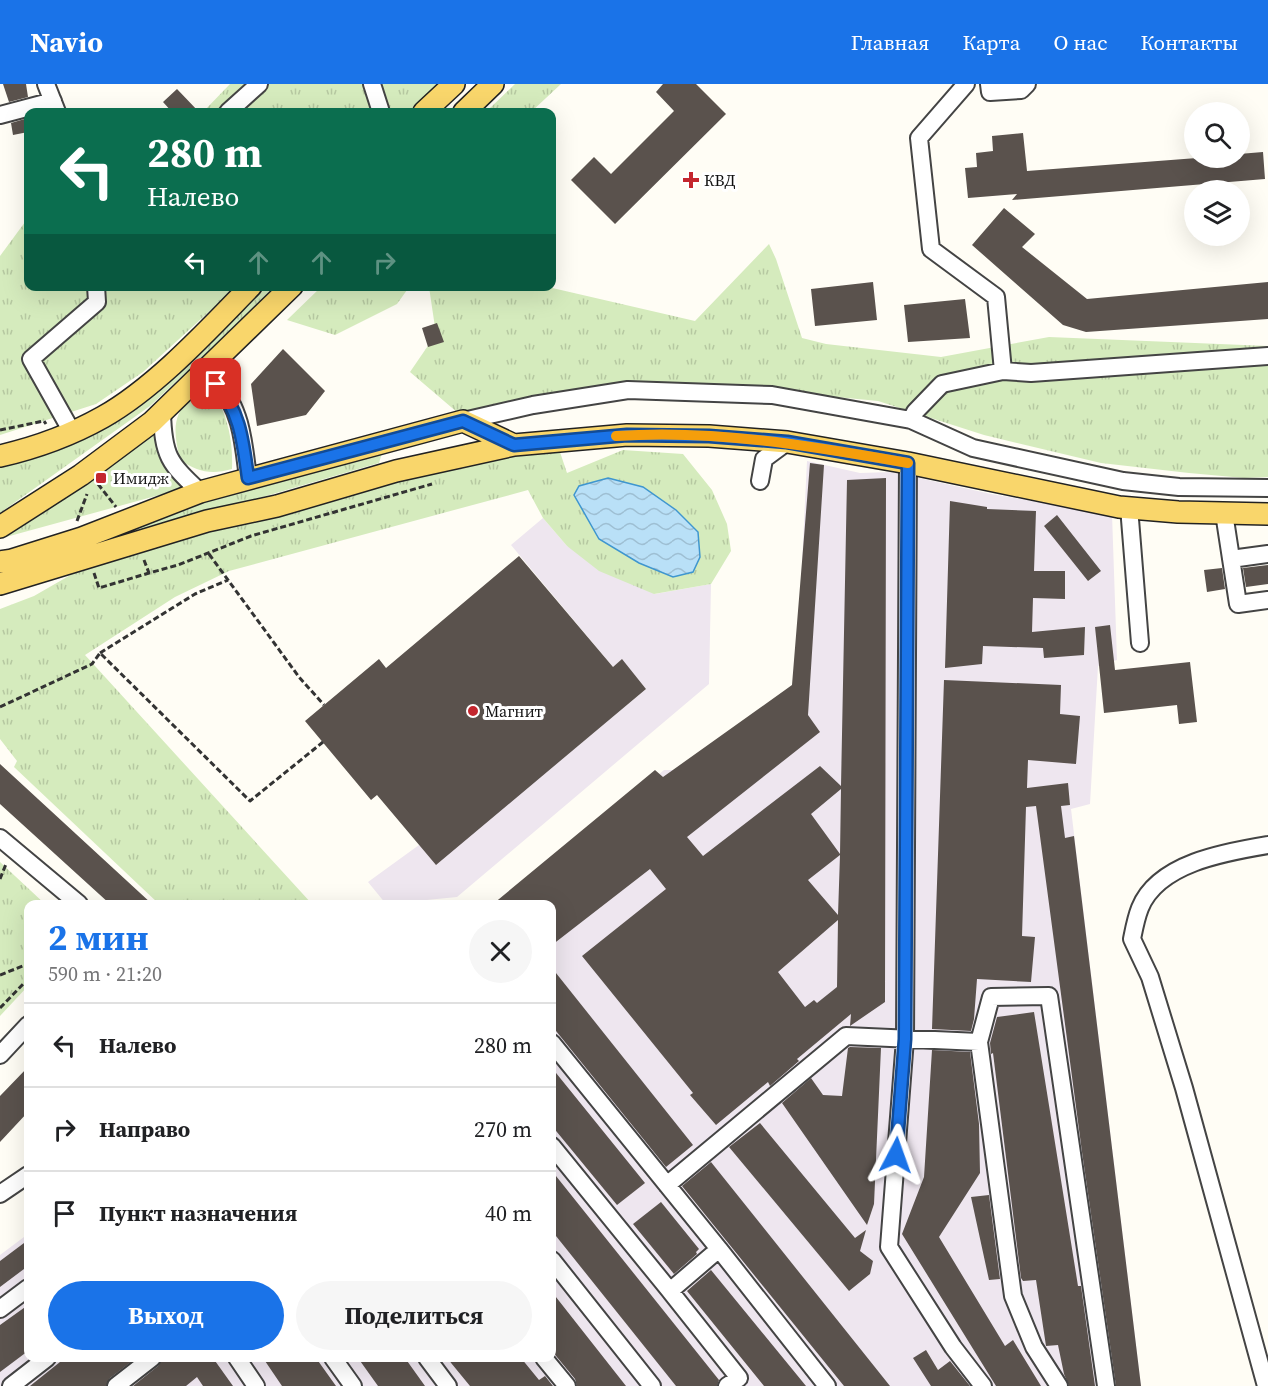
<!DOCTYPE html>
<html lang="ru">
<head>
<meta charset="utf-8">
<style>
  :root { --surface:#fff; --page:#f6f6f6; --text:#202124; --muted:#757577; --line:#e0e0e0; --accent:#1a73e8 }
  body { margin:0; font-family:"Source Serif 4",serif; background:var(--page); color:var(--text); height:100vh; display:flex; flex-direction:column; font-size:22px; white-space:nowrap }
  * { box-sizing:border-box; margin:0 }
  p { font-size:20px; color:var(--muted) }
  .icon { flex:none; width:33px; height:33px; fill:none; stroke:currentColor; stroke-width:2; stroke-linecap:round; stroke-linejoin:round }
  .map { position:relative; flex:1; overflow:hidden }
  .side { position:absolute; left:24px; top:816px; width:532px; height:462px; display:flex; flex-direction:column; background:var(--surface); border-radius:12px; box-shadow:0 6px 24px #0002 }
  .side>* { flex:none }
  .hud { position:absolute; left:24px; top:24px; width:532px; height:183px; border-radius:12px; box-shadow:0 6px 24px #0002; background:#0b6e4f; color:#fff; overflow:hidden }
  .buttons { position:absolute; left:1184px; top:18px; display:grid; gap:12px }
  .buttons a { display:grid; place-items:center; width:66px; height:66px; border-radius:50%; background:var(--surface); box-shadow:0 6px 24px #0002; font-size:30px }
  .pin { position:absolute; display:grid; place-items:center; width:51px; height:51px; color:#fff; margin:-26px; border-radius:12px; box-shadow:0 3px 9px #0006 }
  .me { position:absolute; width:66px; margin:-33px; rotate:4deg; stroke-linejoin:round; filter:drop-shadow(0 0 4px #0008) }
  .turn { display:flex; align-items:center; gap:21px; height:126px; padding:0 24px; font-size:27px }
  .turn .icon { width:78px; height:78px; stroke-width:2.5 }
  .turn b { display:block; font-size:42px; line-height:51px }
  .lanes { display:flex; align-items:center; height:57px; padding:0 24px; background:#0003; justify-content:center; gap:30px; direction:ltr }
  .lanes .off { opacity:.35 }
  .round { display:grid; place-items:center; flex:none; width:63px; height:63px; border-radius:32px; background:var(--page) }
  .summary { display:flex; align-items:center; justify-content:space-between; height:102px; padding:0 24px }
  h1 { font-size:36px; font-weight:700; line-height:45px; color:var(--accent) }
  .primary-button { display:flex; gap:12px; margin-top:auto; padding:12px 24px }
  .primary-button a { flex:1; height:69px; border-radius:36px; background:var(--accent); color:#fff; font-size:24px; font-weight:700; line-height:69px; text-align:center }
  .primary-button a+a { background:var(--page); color:var(--text) }
  ul { padding:0; list-style:none }
  li { display:flex; align-items:center; gap:18px; height:84px; padding:0 24px; border-top:2px solid var(--line) }
  li div { flex:1 }
  li b { display:block; font-size:22px }
  li em { font-style:normal }
  header { display:flex; align-items:center; gap:36px; box-sizing:border-box; height:84px; padding:0 30px; background:var(--accent); color:#fff }
  header strong { font-size:28px }
  nav { display:flex; gap:33px; margin-inline-start:auto; font-size:21px }
  .map>svg:first-child { display:block }
  .industrial { fill:#eee6ef }
  .grass { fill:url(#grass-tufts) }
  .water { fill:url(#water-waves); stroke:#3f96cf; stroke-width:1.5 }
  .building { fill:#5a524d; fill-rule:evenodd }
  .lines { fill:none; stroke-linecap:round; stroke-linejoin:round }
  .minor-casing { stroke:#444; stroke-width:20 }
  .major-casing { stroke:#222; stroke-width:24 }
  .path { stroke:#333; stroke-width:3; stroke-dasharray:6 3; stroke-linecap:butt }
  .minor { stroke:#fff; stroke-width:16 }
  .major { stroke:#f9d66b; stroke-width:21 }
  .route-casing { stroke:#114b97; stroke-width:15 }
  .route { stroke:#1a73e8; stroke-width:10 }
  .slow { stroke:#f59e0b; stroke-width:10 }
  .poi-dot { fill:#c4262e; stroke:#fff; stroke-width:2 }
  .labels { text-anchor:middle; stroke-width:6; stroke-linejoin:round; paint-order:stroke }
  .poi-label { font-size:16px; fill:#111; stroke:#fff; text-anchor:start }
</style>
</head>
<body>
<header>
<strong>Navio</strong>
<nav><a>Главная</a><a>Карта</a><a>О нас</a><a>Контакты</a></nav>
</header>
<div class="map">
<svg width="1268" height="1302" viewBox="0 0 1268 1302">
  <defs>
    <pattern id="grass-tufts" width="24" height="20" patternUnits="userSpaceOnUse" patternTransform="scale(1.5)"><rect width="24" height="20" fill="#d5ebbd"/><path d="M3 7l-1-3M5 7V3M7 7l1-3M15 17l-1-3M17 17v-4M19 17l1-3" fill="none" stroke="#b6c8a1"/></pattern>
    <pattern id="water-waves" width="16" height="10" patternUnits="userSpaceOnUse" patternTransform="scale(1.5)"><rect width="16" height="10" fill="#b9e0f7"/><path d="M0 5q4-4 8 0t8 0" fill="none" stroke="#9ebfd3"/></pattern>
  </defs>
  <rect width="100%" height="100%" fill="#fffdf5"/>
  <!-- industrial -->
  <path class="industrial" d="M807,377l53,12 32,-1 99,22 121,20 5,146 -19,6 -8,138 -19,5 70,577h-1141v-131l28,-21v124h524v-454h-48l160,-134h19l113,-83z
    M543,434l24,28 88,48 56,-10 -2,100 -252,213 -71,7 -18,-22 51,-37 17,19 210,-175 -24,-29 -9,7 -102,-122z"/>
  <!-- grass -->
  <path class="grass" d="M230,0h213l-28,28h-212z
    M515,0h46l-30,28h-45z
    M28,134v68l208,1 -93,85 -47,32 -96,31v-179z
    M769,160l7,15 26,79 24,6 115,13 108,-20 219,9v131l-24,1 -55,-5 -88,-10 -117,-28 -106,-34 -156,-15 -105,-3 -159,30 -48,-41 26,-38 -7,-47h119l147,34z
    M405,202l2,4 -10,14 -62,31 -48,-15 34,-33z
    M265,203h17l-55,47 -77,72 -150,107v-50l76,-24 146,-115z
    M202,311l16,5c11,22 15,44 14,69 -21,6 -34,3 -52,-9 -6,-27 -9,-43 11,-64z
    M155,348c1,29 9,38 30,56l-179,49h-6z
    M559,365l8,24 56,-23 60,4 29,36 15,34 4,27 -20,33 -57,10 -55,-23 -32,-25 -24,-28 -15,-28 -299,81 -54,26 -90,58 227,249h-153l-145,-137 3,-6 -17,-22v-130l34,-13 40,-23 226,-68 128,-32 94,-21z
    M382,369l-3,10 -379,111v-19z
    M0,778l45,42h-17v82l-28,30z"/>
  <!-- water -->
  <path class="water" d="M608,394l35,9 33,23 22,22 2,25 -7,15 -20,5 -34,-14 -40,-24 -25,-44 5,-9z"/>
  <!-- building -->
  <path class="building" d="M3,0h23l2,13 -19,5z
    M663,0h33l30,30 -111,110 -44,-44 23,-23 17,17 63,-63 -18,-19z
    M177,5l22,23h-27l-9,-10z
    M28,34v14l-15,3 -2,-12z
    M1023,49l4,38 170,-13h42v-4l24,-2 2,27 -253,21 5,-6 -49,4 -3,-30 12,-1 -1,-14 17,-2 -1,-15z
    M1004,124l31,26 -13,13 65,52 181,-17v37l-182,13 -23,-7 -91,-80z
    M873,198l4,38 -62,6 -4,-37z
    M965,215l5,39 -62,4 -4,-37z
    M437,239l7,19 -16,5 -6,-19z
    M283,265l42,42 -19,24 -49,11 -6,-42z
    M810,379l14,2 -16,250 12,17 -133,105 16,19 117,-90 21,20 6,-306 39,-2 -1,524 -35,24 1,-12 -54,45 2,2 -29,25 -2,-4 -52,43 -26,-30 3,-2 -111,-137 84,-67 -16,-20 -98,76v-41h-59l162,-134 8,7 129,-92zM841,705l-1,65 -29,-40zM840,771l-2,60 -30,-35zM838,836l-1,67 -20,16 -3,-3 -9,7 -27,-35z
    M950,417l37,6v2l49,2 -2,60h31v28l-32,-1 -1,34 53,-5 -1,28 -40,3 -1,-10 -60,-2 -1,18 -37,4z
    M1057,431l44,56 -13,10 -44,-55z
    M519,472l94,111 9,-8 24,30 -210,176 -59,-70 -6,5 -66,-79 74,-62 7,9z
    M1268,481v19l-22,3 -3,-19z
    M1222,484l3,21 -18,3 -3,-22z
    M1110,541l5,45 75,-8 7,60 -18,2 -2,-19 -73,8 -9,-86z
    M944,596l117,5 -1,29 20,2 -4,48 -48,-4 -1,28 41,-5 2,22 -9,1 4,32 9,-2 67,550h-25l-34,-234 -46,-346 -10,1 -4,129 13,1 -4,45 -54,-3 -3,40 -3,12 -39,-2z
    M0,680l152,140h-42l-110,-100z
    M552,884l141,177 -27,22 -114,-141z
    M1034,928l44,274h3l14,100h-26l-5,-12 -6,-29 -12,1 -10,-66 -13,1 -2,-3 -28,-225 -2,1 -1,-11 7,-26z
    M850,963l31,1 -7,156 -7,21 -85,-122 29,-25 12,17 19,1 6,-48z
    M932,966l38,2 9,72 1,49 -41,64 66,109 8,-6 28,46h-45l-94,-152 22,-57z
    M28,983v45l-28,30v-46z
    M552,984l93,115 -28,22 -65,-79z
    M760,1039l95,115 11,-8 -6,21 13,10 -3,13 -21,17 -120,-144z
    M711,1078l179,224h-46l-162,-200z
    M552,1087l167,209 -2,6h-41l-124,-155z
    M989,1111l11,84 -11,1 -18,-83z
    M661,1118l38,47 -3,3 1,2 -23,20 -41,-50z
    M28,1156v26l-28,21v-26z
    M711,1186l95,116h-42l-77,-95z
    M552,1208l74,94h-49l-2,-7 -23,-28z
    M28,1221v46l-28,21v-47z
    M926,1266l12,20 12,-9 20,25h-39l-18,-28z
    M65,1274h71l-26,20 -4,8h-76z
    M162,1274h51l20,28h-30l-6,-9 -11,9h-53l25,-20z
    M263,1274h53l20,28h-54z
    M358,1274h47l20,28h-47z
    M447,1274h74l18,22 6,-4 8,10h-83z"/>
  <g class="lines">
    <!-- minor casing -->
    <g class="minor-casing">
      <path id="minor" d="M46,0l11,28
        M372,0l9,28
        M966,0l-47,54 12,111 65,48 7,74
        M989,0l1,8 31,-2 6,-6
        M228,28l31,-28
        M0,31l53,-14
        M201,291c5,3 12,6 17,10 24,23 26,63 30,93
        M162,328c1,44 7,51 38,80
        M911,336l4,-8 27,-28 61,-13 28,2 237,-17
        M463,337l70,-16 95,-15 144,5 139,25 62,28 150,33 56,6 89,1
        M72,348l-41,-73 66,-57 -1,-16
        M908,379l-3,576 -16,208 64,100 30,39
        M760,397l4,-22 23,-17
        M1129,423l11,136
        M1224,429l14,91 30,-4
        M1231,475l37,-5
        M0,754l79,66
        M552,959l167,206 -49,42 69,87 -12,8
        M0,971l28,-30
        M552,1062l118,145
        M667,1101l179,-149 133,6
        M0,1110l28,-19
        M719,1165l108,137
        M552,1176l100,126
        M0,1225l28,-21
        M237,1274l19,28
        M333,1274l20,28
        M427,1274l21,28
        M544,1274l23,28
        M11,1302l36,-28
        M116,1302l36,-28
        M1059,1302l-25,-39 -21,-51 -34,-254 12,-45 58,-1 57,390
        M1266,1302l-82,-298 -34,-111 -18,-38c2,-10 4,-21 8,-31 18,-45 86,-56 128,-63"/>
    </g>
    <!-- major casing -->
    <g class="major-casing">
      <path id="major" d="M424,28l30,-28
        M464,28l29,-28
        M0,372c35,-8 71,-21 103,-39 53,-30 105,-87 148,-131
        M0,443l81,-52 71,-53 140,-136
        M0,478l12,-2 70,-22 118,-46 263,-71 51,24
        M0,500l207,-63 70,-15 119,-35 118,-26 113,-10 82,1 78,6 121,21 211,44 59,5 90,2"/>
    </g>
    <!-- path -->
    <path class="path" d="M0,346l44,-9 2,3
      M98,400l18,23
      M77,437l10,-27
      M209,470l90,123 25,28
      M144,476l5,13 29,-8 73,-29 181,-52
      M94,489l5,15 50,-15
      M100,569l95,-59 33,-14
      M0,623l92,-43 8,-11 150,148 73,-59
      M0,795l6,-15
      M0,891l28,-11
      M0,924l28,-29"/>
    <!-- minor -->
    <use href="#minor" class="minor"/>
    <!-- major -->
    <use href="#major" class="major"/>
  </g>
  <g class="lines">
    <!-- route casing -->
    <g class="route-casing">
      <path id="route" d="M216,300c25,28 27,59 32,94l215,-57 51,24 113,-10 82,1 78,6 121,21 -3,576 -9,116"/>
    </g>
    <!-- route -->
    <use href="#route" class="route"/>
    <!-- slow -->
    <path class="slow" d="M616,352c98,-7 196,10 292,27"/>
  </g>
  <!-- markers -->
  <g class="poi-dot">
    <path d="M688 87h6v6h6v6h-6v6h-6v-6h-6v-6h6z"/>
    <rect x="95" y="388" width="12" height="12" rx="3"/>
    <circle cx="473" cy="627" r="6"/>
  </g>
  <g class="labels">
    <!-- poi labels -->
    <g class="poi-label">
      <text x="704" y="102">КВД</text>
      <text x="113" y="400">Имидж</text>
      <text x="485" y="633">Магнит</text>
    </g>
  </g>
</svg>
<div class="buttons">
<a><svg class="icon" aria-label="search" viewBox="0 0 24 24"><circle cx="10" cy="10" r="6"/><path d="M15 15l6 6"/></svg></a>
<a><svg class="icon" aria-label="layers" viewBox="0 0 24 24"><path d="M12 4l9 5-9 5-9-5zM3 14l9 5 9-5"/></svg></a>
</div>
<div class="pin" style="left:216px;top:300px;background:#d93025"><svg class="icon" aria-label="arrive" viewBox="0 0 24 24"><path d="M6 21V4h12l-3 4 3 4H6"/></svg></div>
<svg class="me" style="left:896px;top:1071px" viewBox="-20 -20 40 40"><path d="M0-17L14 15 0 8-14 15z" fill="#1a73e8" stroke="#fff" stroke-width="4"/></svg>
<div class="hud">
<div class="turn"><svg class="icon" aria-label="left" viewBox="0 0 24 24"><path d="M17 20v-9H6M10 6l-5 5 5 5"/></svg><div><b>280 m</b>Налево</div></div>
<div class="lanes"><svg class="icon" aria-label="left" viewBox="0 0 24 24"><path d="M17 20v-9H6M10 6l-5 5 5 5"/></svg><svg class="icon off" aria-label="ahead" viewBox="0 0 24 24"><path d="M12 20V5M6 11l6-6 6 6"/></svg><svg class="icon off" aria-label="ahead" viewBox="0 0 24 24"><path d="M12 20V5M6 11l6-6 6 6"/></svg><svg class="icon off" aria-label="right" viewBox="0 0 24 24"><path d="M7 20v-9h11M14 6l5 5-5 5"/></svg></div>
</div>
<section class="side">
<div class="summary"><div><h1>2 мин</h1><p>590 m · 21:20</p></div><a class="round"><svg class="icon" aria-label="close" viewBox="0 0 24 24"><path d="M6 6l12 12M18 6L6 18"/></svg></a></div>
<ul>
<li><svg class="icon" aria-label="left" viewBox="0 0 24 24"><path d="M17 20v-9H6M10 6l-5 5 5 5"/></svg><div><b>Налево</b></div><em>280 m</em></li>
<li><svg class="icon" aria-label="right" viewBox="0 0 24 24"><path d="M7 20v-9h11M14 6l5 5-5 5"/></svg><div><b>Направо</b></div><em>270 m</em></li>
<li><svg class="icon" aria-label="arrive" viewBox="0 0 24 24"><path d="M6 21V4h12l-3 4 3 4H6"/></svg><div><b>Пункт назначения</b></div><em>40 m</em></li>
</ul>
<div class="primary-button"><a>Выход</a><a>Поделиться</a></div>
</section>
</div>
</body>
</html>
